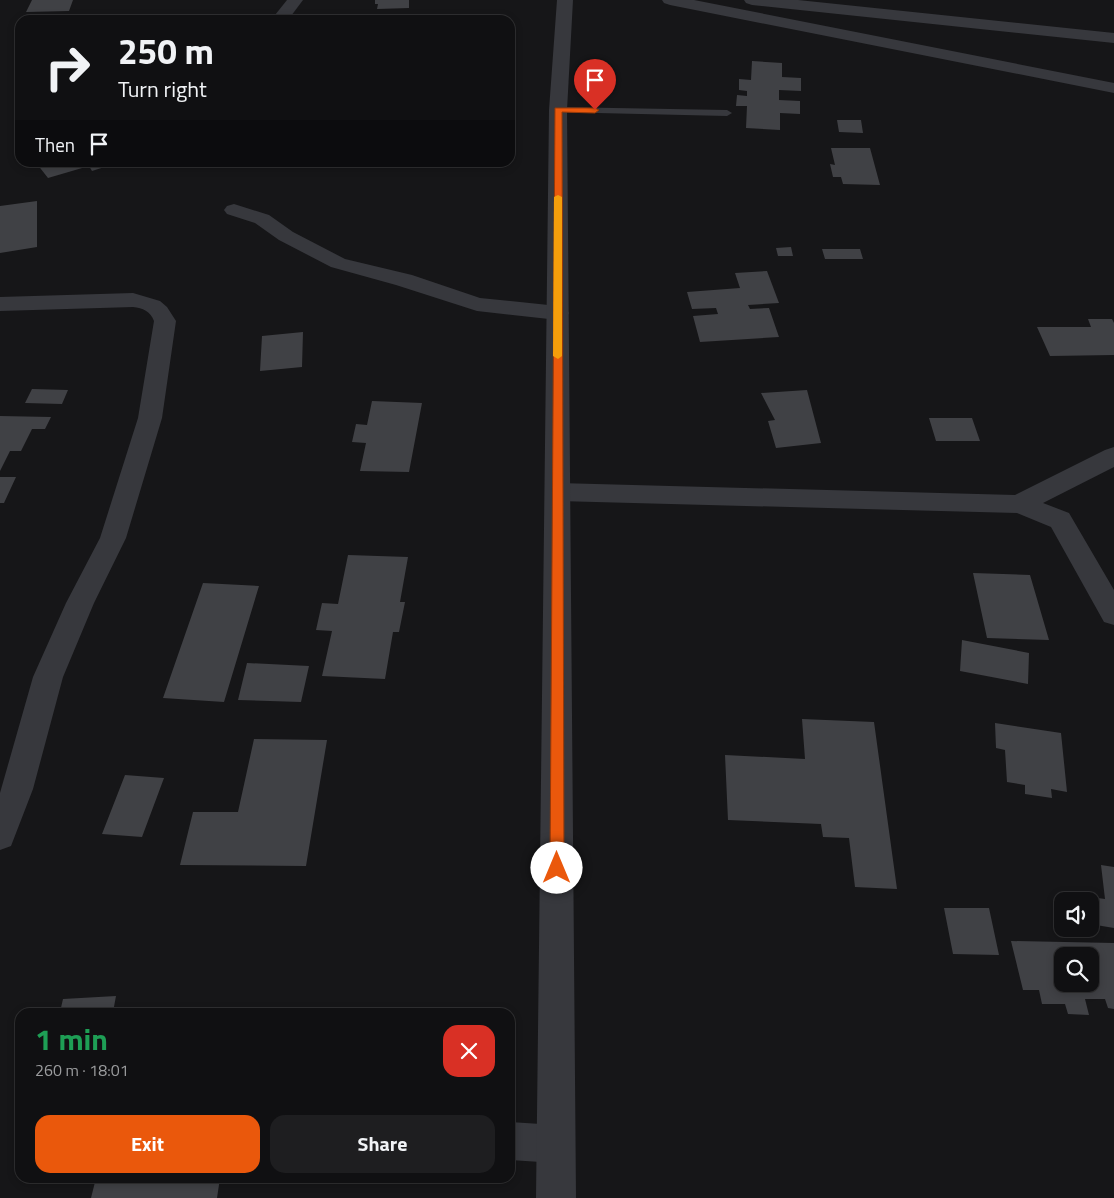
<!DOCTYPE html>
<html lang="en">
<head>
<meta charset="utf-8">
<style>
  :root { --surface:#101012; --page:#1e1e20; --text:#f1f3f6; --muted:#9c9d9f; --line:#303032; --accent:#ea580c }
  body { margin:0; font-family:"Titillium Web",sans-serif; background:var(--page); color:var(--text); height:100vh; display:flex; flex-direction:column; font-size:19px; white-space:nowrap }
  * { box-sizing:border-box; margin:0 }
  p { font-size:16px; color:var(--muted) }
  .icon { flex:none; width:28px; height:28px; fill:none; stroke:currentColor; stroke-width:2; stroke-linecap:round; stroke-linejoin:round }
  .map { position:relative; flex:1; overflow:hidden }
  .side { position:absolute; left:15px; top:1008px; width:500px; height:175px; display:flex; flex-direction:column; background:var(--surface); border-radius:15px; box-shadow:0 2px 8px #0003,0 0 0 1px var(--line) }
  .side>* { flex:none }
  .hud { position:absolute; left:15px; top:15px; width:500px; height:152px; border-radius:15px; box-shadow:0 2px 8px #0003,0 0 0 1px var(--line); background:#101012; color:var(--text); overflow:hidden }
  .fabs { position:absolute; left:1054px; top:892px; display:grid; gap:10px }
  .fabs a { display:grid; place-items:center; width:45px; height:45px; border-radius:10px; background:var(--surface); box-shadow:0 2px 8px #0003,0 0 0 1px var(--line); font-size:25px }
  .pin { position:absolute; display:grid; place-items:center; width:42px; height:42px; color:#fff; margin:-51px -21px; border-radius:50% 50% 50% 0; rotate:-45deg; box-shadow:0 0 5px #0007 }
  .pin .icon { rotate:45deg }
  .me { position:absolute; width:55px; margin:-28px; rotate:0deg; stroke-linejoin:round; filter:drop-shadow(0 0 4px #0008) }
  .turn { display:flex; align-items:center; gap:18px; height:105px; padding:0 20px; font-size:22px }
  .turn .icon { width:65px; height:65px; stroke-width:2.5 }
  .turn b { display:block; font-size:35px; line-height:42px }
  .then { display:flex; align-items:center; height:48px; padding:0 20px; background:#0003; gap:10px; font-size:19px }
  .round { display:grid; place-items:center; flex:none; width:52px; height:52px; border-radius:15px; background:var(--page) }
  .overview { display:flex; align-items:center; justify-content:space-between; height:85px; padding:0 20px }
  h1 { font-size:30px; font-weight:700; line-height:38px; color:#1e9e55 }
  .button { display:flex; gap:10px; margin-top:auto; padding:10px 20px }
  .button a { flex:1; height:58px; border-radius:15px; background:var(--accent); color:#fff; font-size:20px; font-weight:700; line-height:58px; text-align:center }
  .button a+a { background:var(--page); color:var(--text) }
  .map>svg:first-child { display:block }
  .building { fill:#404145; fill-rule:evenodd }
  .lines { fill:none; stroke-linecap:round; stroke-linejoin:round }
  .service { fill:#37383d; fill-rule:evenodd }
  .minor { fill:#37383d; fill-rule:evenodd }
  .tertiary { fill:#37383d; fill-rule:evenodd }
  .route { fill:#ea580c; stroke:#983908 }
  .slow { fill:#f59e0b }
</style>
</head>
<body>
<div class="map">
<svg width="1114" height="1198" viewBox="0 0 1114 1198">
  <rect width="100%" height="100%" fill="#161618"/>
  <!-- building -->
  <path class="building" d="M32,0h41l-4,11 -43,1z
    M375,0h34v8l-32,1 1,-5h-3z
    M108,14l70,3 -2,3h-73z
    M186,16l52,2v2h-54z
    M752,61l30,2v14l19,1v13l-22,-1v10l21,1v13l-20,-1v17l-34,-2 1,-22h-11l1,-11 10,1v-5l-8,-1v-11l12,1z
    M837,120h24l2,13 -24,-1z
    M831,148h39l10,37 -37,-1 -2,-7h-8l-3,-13 5,1z
    M42,162h75v1l-25,8 -3,-5 -41,12 -11,-14z
    M37,201v46l-37,6v-47z
    M791,247l2,9h-15l-2,-8z
    M822,249h38l3,10h-38z
    M767,271l12,32 -31,2 2,4 19,-1 10,29 -79,5 -7,-26 25,-2 -2,-6 -24,1 -5,-17 53,-4 -5,-15z
    M1088,319h24l2,4v32l-64,1 -13,-29h54z
    M303,332l-1,35 -42,4 2,-35z
    M32,389l36,1 -6,14 -37,-1z
    M807,390l14,53 -45,5 -8,-27 7,-1 -14,-27z
    M372,401l50,2 -13,69 -49,-1 6,-28 -14,-1 4,-18 11,1z
    M0,416l51,1 -6,12h-13l-11,22h-11l-10,20z
    M929,418h43l8,23h-44z
    M0,477h16l-12,26h-4z
    M348,555l60,2 -8,45h5l-6,30h-6l-8,47 -63,-3 10,-45 -16,-1 6,-27 16,1z
    M973,573l57,2 19,65 -62,-2z
    M203,583l56,3 -35,116 -61,-4z
    M962,640l67,13 -1,31 -68,-13z
    M247,663l62,3 -8,36 -63,-2z
    M802,719l72,3 23,167 -42,-2 -6,-49 -26,-1 -2,-13 -93,-4 -3,-65 80,4z
    M995,723l66,10 6,59 -16,-3 1,9 -27,-4v-9l-18,-3 -2,-32 -9,-2z
    M254,739l73,1 -21,126 -126,-1 13,-53h45z
    M125,775l39,3 -22,59 -40,-3z
    M1101,865l13,2v61l-24,-4v-23h-6l-1,-5 22,3z
    M944,908h45l10,47 -46,-1z
    M1011,941l103,2v66l-6,-1 -3,-9h-20l4,16 -21,-1 -3,-10h-23l-3,-14h-16zM1062,956h28v28h-28z
    M116,996l-3,16h-53l3,-13z
    M96,1178h124l-3,20h-126z"/>
  <g class="lines">
    <!-- service -->
    <path class="service" d="M558,107l169,3 5,3 -5,3 -173,-4 -1,-2 1,-2z"/>
    <!-- minor -->
    <path class="minor" d="M287,0h16l-15,20h-17z
      M662,0h32l420,83v10l-444,-88 -6,-2z
      M744,0h54l316,33v10l-362,-38 -6,-2z
      M234,204l35,11 24,17 52,27 67,16 68,23 78,8 8,2 3,5 -3,5 -8,2 -81,-9 -81,-26 -65,-18 -52,-27 -24,-17 -28,-9 -3,-4 3,-4z
      M133,293l27,8 7,6 9,14 -14,97 -36,120 -32,65 -31,74 -30,112 -22,57 -11,4v-57l33,-116 33,-74 34,-65 38,-120 16,-97c-4,-10 -11,-13 -21,-14l-133,4v-14z
      M1114,447v20l-71,36 26,10 45,77v35l-10,-3 -53,-95 -34,-14 -459,-12 -9,-3 -4,-6 4,-6 9,-3 457,12 90,-45z
      M510,1122l46,3 13,6 6,13 -6,13 -13,6 -46,-3z"/>
    <!-- tertiary -->
    <path class="tertiary" d="M557,0h16l-6,110 9,1088h-40l13,-1088z"/>
  </g>
  <!-- route -->
  <path class="route" d="M555,108h40l4,2 -4,3 -33,-1 2,756 -2,4 -5,2 -5,-2 -2,-4z"/>
  <!-- slow -->
  <path class="slow" d="M558,195l4,2v159l-4,3 -5,-3 1,-159z"/>
</svg>
<div class="fabs">
<a><svg class="icon" aria-label="sound" viewBox="0 0 24 24"><path d="M4 9h4l5-4v14l-5-4H4zM17 9q2 3 0 6"/></svg></a>
<a><svg class="icon" aria-label="search" viewBox="0 0 24 24"><circle cx="10" cy="10" r="6"/><path d="M15 15l6 6"/></svg></a>
</div>
<div class="pin" style="left:595px;top:110px;background:#d93025"><svg class="icon" aria-label="arrive" viewBox="0 0 24 24"><path d="M6 21V4h12l-3 4 3 4H6"/></svg></div>
<svg class="me" style="left:557px;top:868px" viewBox="-20 -20 40 40"><circle r="19" fill="#fff"/><path d="M0-13L10 11 0 6-10 11z" fill="#ea580c"/></svg>
<div class="hud">
<div class="turn"><svg class="icon" aria-label="right" viewBox="0 0 24 24"><path d="M7 20v-9h11M14 6l5 5-5 5"/></svg><div><b>250 m</b>Turn right</div></div>
<div class="then">Then<svg class="icon" aria-label="arrive" viewBox="0 0 24 24"><path d="M6 21V4h12l-3 4 3 4H6"/></svg></div>
</div>
<section class="side">
<div class="overview"><div><h1>1 min</h1><p>260 m · 18:01</p></div><a class="round" style="background:#d93025;color:#fff"><svg class="icon" aria-label="close" viewBox="0 0 24 24"><path d="M6 6l12 12M18 6L6 18"/></svg></a></div>
<div class="button"><a>Exit</a><a>Share</a></div>
</section>
</div>
</body>
</html>
